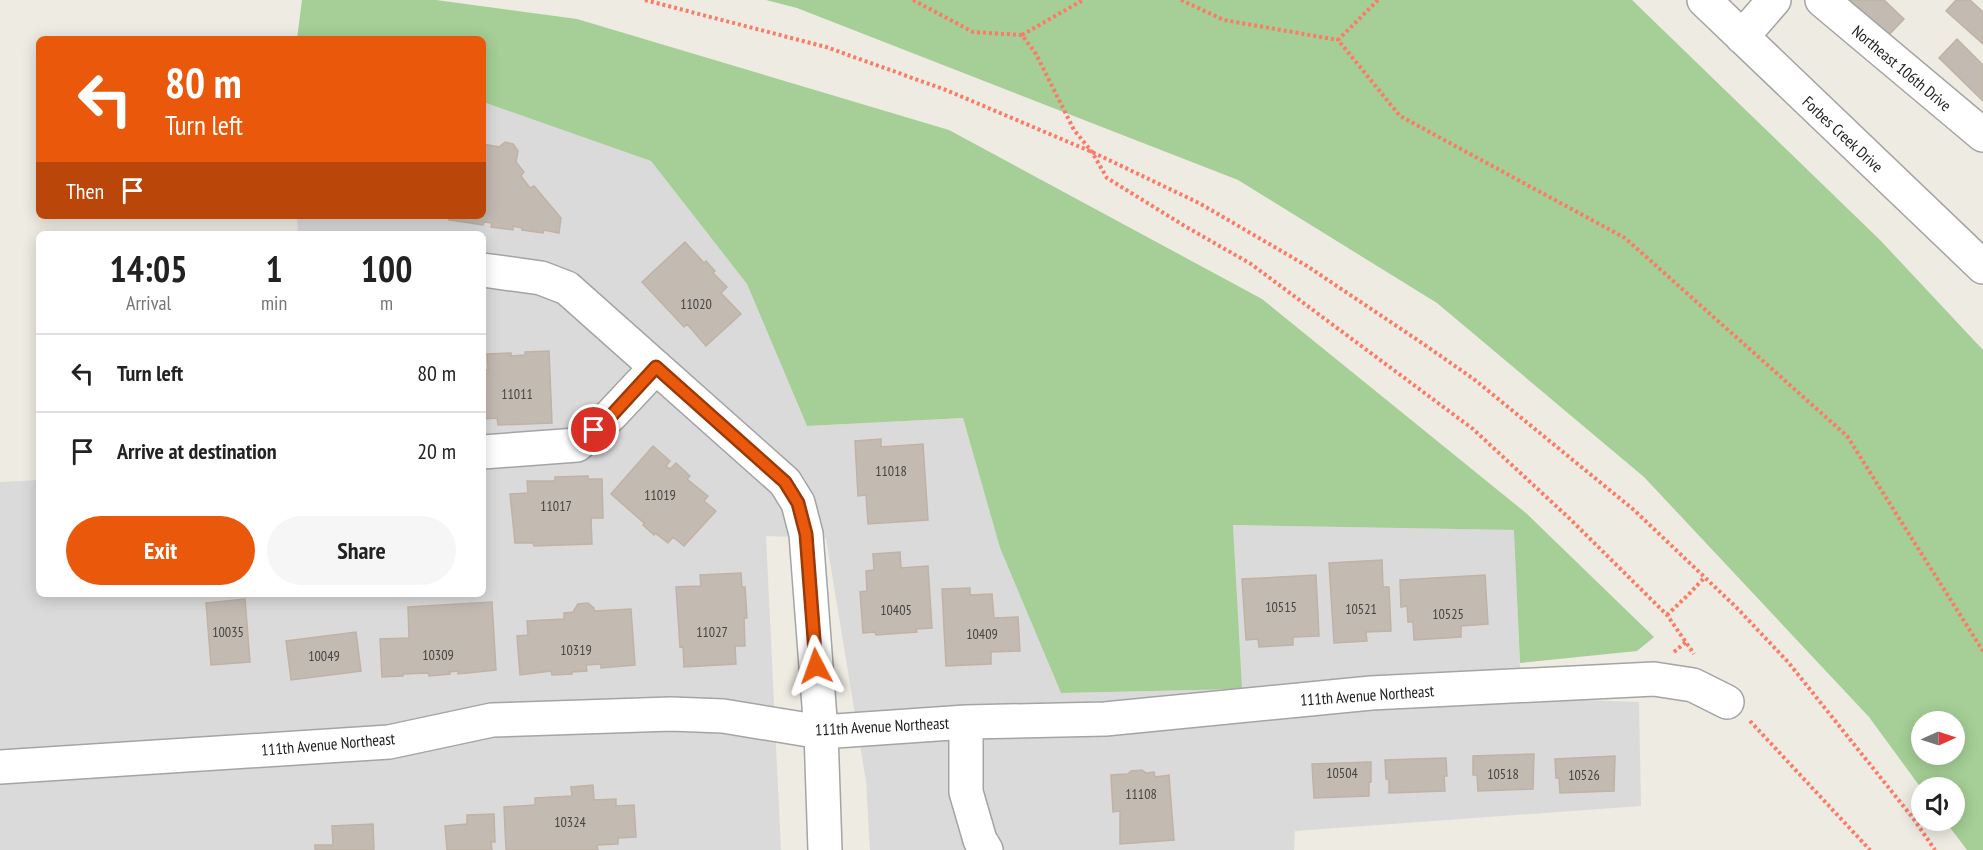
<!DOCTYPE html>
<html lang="en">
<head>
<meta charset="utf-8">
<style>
  :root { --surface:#fff; --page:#f6f6f6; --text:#222; --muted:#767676; --line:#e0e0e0; --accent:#ea580c }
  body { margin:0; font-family:"PT Sans Narrow",sans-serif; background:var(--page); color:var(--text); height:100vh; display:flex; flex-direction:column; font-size:22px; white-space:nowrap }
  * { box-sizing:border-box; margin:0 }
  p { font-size:20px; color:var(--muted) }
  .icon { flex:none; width:33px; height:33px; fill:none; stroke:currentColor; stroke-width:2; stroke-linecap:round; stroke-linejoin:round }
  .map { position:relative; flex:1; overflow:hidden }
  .drawer { position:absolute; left:36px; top:231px; width:450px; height:366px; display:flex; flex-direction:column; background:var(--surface); border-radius:9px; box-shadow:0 3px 15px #0003 }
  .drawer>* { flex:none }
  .banner { position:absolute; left:36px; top:36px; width:450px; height:183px; border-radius:9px; box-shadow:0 3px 15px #0003; background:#ea580c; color:#fff; overflow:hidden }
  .needle { width:39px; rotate:87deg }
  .controls { position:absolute; left:1911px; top:711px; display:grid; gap:12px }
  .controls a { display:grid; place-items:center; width:54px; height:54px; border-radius:50%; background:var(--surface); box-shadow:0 3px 15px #0003; font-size:30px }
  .pin { position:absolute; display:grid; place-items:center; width:51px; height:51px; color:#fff; margin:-26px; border:3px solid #fff; border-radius:50%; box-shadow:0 2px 6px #0007 }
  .me { position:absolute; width:66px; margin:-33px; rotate:356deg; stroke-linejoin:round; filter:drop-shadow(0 0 4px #0008) }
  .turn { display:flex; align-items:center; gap:21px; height:126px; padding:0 30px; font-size:27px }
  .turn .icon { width:78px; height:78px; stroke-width:2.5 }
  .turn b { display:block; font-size:42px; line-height:51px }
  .then { display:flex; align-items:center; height:57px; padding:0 30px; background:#0003; gap:12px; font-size:22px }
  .eta { display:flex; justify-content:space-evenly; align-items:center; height:102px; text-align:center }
  .eta b { font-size:36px; font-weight:600; line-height:42px }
  .button { display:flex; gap:12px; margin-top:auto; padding:12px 30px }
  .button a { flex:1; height:69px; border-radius:36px; background:var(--accent); color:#fff; font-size:24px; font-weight:600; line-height:69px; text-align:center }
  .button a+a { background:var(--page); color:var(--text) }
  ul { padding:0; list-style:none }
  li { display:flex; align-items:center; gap:18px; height:78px; padding:0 30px; border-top:2px solid var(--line) }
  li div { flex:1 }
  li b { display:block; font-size:22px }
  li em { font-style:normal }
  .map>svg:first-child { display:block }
  .residential { fill:#dbdada }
  .forest { fill:#a5cf96; fill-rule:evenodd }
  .building { fill:#c3bab2; stroke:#c0b2a4; stroke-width:1.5 }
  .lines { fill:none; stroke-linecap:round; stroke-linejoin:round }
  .minor-casing { stroke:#a4a4a4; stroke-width:36 }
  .path { stroke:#fd7a65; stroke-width:4; stroke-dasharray:3 3; stroke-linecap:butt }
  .minor { stroke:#fff; stroke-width:33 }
  .route-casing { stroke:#983908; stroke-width:15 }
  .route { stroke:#ea580c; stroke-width:10 }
  .labels { text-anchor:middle; stroke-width:4.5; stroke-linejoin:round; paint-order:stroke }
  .number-label { font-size:14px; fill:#464442 }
  .street-label { font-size:16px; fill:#1d1d1d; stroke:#fff }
</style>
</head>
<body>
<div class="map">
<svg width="1983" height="850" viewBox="0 0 1983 850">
  <rect width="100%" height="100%" fill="#eeebe2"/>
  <!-- residential -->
  <path class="residential" d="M483,102l168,59 96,123 60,142 156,-8 37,130 61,145 180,-4 -8,-164 282,5 6,168 118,4 2,104 -346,25 -1,19h-424l-4,-69 -40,-243 -60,-2 15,314h-781v-368l39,-2v114h444v-360h-185l-1,-18h186z"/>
  <!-- forest -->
  <path class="forest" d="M302,0h134l141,19 372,111 313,169 264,214 128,124 -17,14 -117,12 -6,-133 -281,-5 9,164 -181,4 -61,-145 -37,-130 -156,8 -60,-142 -96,-123 -168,-59v-63h-186z
    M766,0h866l248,240 103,110v500h-16l-22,-29 9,-1v-32h-33l-52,-71 -225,-240 -207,-174 -199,-123 -441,-172zM1922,722h32v32h-32z"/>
  <!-- building -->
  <path class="building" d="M1848,0h36l20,19 -17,18z
    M1956,0h14l13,12v32l-37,-33z
    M1957,39l26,26v36l-44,-43z
    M505,142l8,2 5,7 -2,11 8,10 -3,4 9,12 4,-2 27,32 -2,15 -15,-3 -1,3 -21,-3v-2l-9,-2v4l-22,-3 1,-4 -8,-1 -1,3 -34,-5 1,-4h33v-72l16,3z
    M685,242l19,21 2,-2 9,10 -2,2 14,14 -6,6 20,21 -35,32 -19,-22 -3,3 -42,-45z
    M549,351l3,72 -54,2 -1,-7 -14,1v-49h5l-1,-16 24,-1v3l14,-1v-3z
    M881,439v8l42,-3 5,76 -60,4 -2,-29 -8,1 -3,-55z
    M653,446l17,15 -4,5 4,3 6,-6 14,13 -3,3 21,17 -4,5 12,10 -32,35 -11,-9 -5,6 -13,-10 -1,2 -11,-10 1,-2 -33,-29z
    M588,476v3h14l1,39h-12l1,26 -58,2 -1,-3h-18l-5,-49 18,-1 -1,-12h28v-4z
    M900,552l1,16 27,-2 4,62 -16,1 1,3 -41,3 -1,-3 -12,1 -3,-41 7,-1 -1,-20 8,-1 -1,-16z
    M1382,560l1,27h6l2,44 -25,1 1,9 -33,2 -5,-80z
    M741,573l1,14h3l2,31h-3l1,28h-10l1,18 -52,3 -1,-21 -3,1 -4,-60 25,-1 -1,-11z
    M1316,575l3,61 -26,1v8l-34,2 -1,-8 -12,1 -4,-61z
    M1485,575l3,49 -27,2v11l-47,3 -1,-18h-5l-1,-16 -6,1 -1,-27z
    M970,588v7l22,-1 2,24 24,-1 2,34 -29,1v12l-45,2 -4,-77z
    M245,599l5,63 -39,3 -5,-62z
    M492,602l4,68 -38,4v-3l-9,1 1,2 -21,2 -1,-3 -25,1v2l-21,1 -2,-38 29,-1 -1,-31z
    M588,603l6,5v3l37,-2 4,56 -34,3v-4l-15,1 1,6 -15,1v2l-20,1 -1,-4 -31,4 -3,-39 11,-1 -1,-14 37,-2v-6l10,-1v-2l4,-6z
    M356,632l5,39 -70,9 -5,-39z
    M1534,754l-1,35 -55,2 -1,-16h-4v-19z
    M1615,756l-1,35 -54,2 -1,-15h-3l-1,-19z
    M1446,758l1,18h-3l1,15 -56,2v-13l-3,-1 -1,-19z
    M1371,762v20h-2v14l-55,2 -2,-34z
    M1142,770l4,3 8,-1 1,5 14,-2 5,65 -54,4v-33l-7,1 -2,-37 17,-1 3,-3z
    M593,785l1,15 22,-1v7l18,-1 2,32 -18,1v6l-21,1 1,5h-92l-2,-43 31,-2v-7l37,-2 -1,-9z
    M494,814l1,28h-4l1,8h-45l-2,-24 22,-2v-9z
    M373,824l1,26h-59v-5h18l-1,-19z"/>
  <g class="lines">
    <!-- minor casing -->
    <g class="minor-casing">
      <path id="minor" d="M1704,0l279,267
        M1822,0l161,135
        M1742,37l32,-37
        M483,270l58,8 26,10 218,194 13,21 8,31 15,198 4,118
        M483,452l94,-7 34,-30 45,-48
        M966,722v70l14,48 6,10
        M0,767l389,-25 103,-22 179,-6 52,2 98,16 145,-10 139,-3 266,-26 283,-14 39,6 34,17"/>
    </g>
    <!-- path -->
    <path class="path" d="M645,0l181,47 120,43 146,62 107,51 108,63 115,77 53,37 159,130 103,98 51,54 125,156 22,32
      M913,0l60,32 49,3 14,19 38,76 18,22 15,26 76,47 68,39 222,165 97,90 97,96 27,39
      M1181,0l43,20 114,20
      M1378,0l-40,40 62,76 225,122 222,198 136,215
      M1022,35l61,-35
      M1667,615l21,-20 17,-18
      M1674,652l12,-10
      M1750,721l120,129"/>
    <!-- minor -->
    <use href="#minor" class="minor"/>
  </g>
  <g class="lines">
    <!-- route casing -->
    <g class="route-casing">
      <path id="route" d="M594,430l17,-14 45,-49 129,115 13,21 8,31 10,132"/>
    </g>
    <!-- route -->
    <use href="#route" class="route"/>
  </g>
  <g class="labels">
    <!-- number labels -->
    <g class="number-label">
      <text x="696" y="309">11020</text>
      <text x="517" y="399">11011</text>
      <text x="891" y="476">11018</text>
      <text x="660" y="500">11019</text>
      <text x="556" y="511">11017</text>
      <text x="1281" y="612">10515</text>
      <text x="1361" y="614">10521</text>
      <text x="896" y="615">10405</text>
      <text x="1448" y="619">10525</text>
      <text x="228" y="637">10035</text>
      <text x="712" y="637">11027</text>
      <text x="982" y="639">10409</text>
      <text x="576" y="655">10319</text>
      <text x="438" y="660">10309</text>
      <text x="324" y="661">10049</text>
      <text x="1342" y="778">10504</text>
      <text x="1503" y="779">10518</text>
      <text x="1584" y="780">10526</text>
      <text x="1141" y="799">11108</text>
      <text x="570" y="827">10324</text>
    </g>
    <!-- street labels -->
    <g class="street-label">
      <text transform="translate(1902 68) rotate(40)" y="6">Northeast 106th Drive</text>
      <text transform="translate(1843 134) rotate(43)" y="6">Forbes Creek Drive</text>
      <text transform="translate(1367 695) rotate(-4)" y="6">111th Avenue Northeast</text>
      <text transform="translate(882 726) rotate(-3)" y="6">111th Avenue Northeast</text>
      <text transform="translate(328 744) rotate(-5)" y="6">111th Avenue Northeast</text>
    </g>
  </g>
</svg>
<div class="controls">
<a><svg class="needle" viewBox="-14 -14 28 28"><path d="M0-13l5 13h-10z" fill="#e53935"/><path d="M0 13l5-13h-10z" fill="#767676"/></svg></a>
<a><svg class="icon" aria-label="sound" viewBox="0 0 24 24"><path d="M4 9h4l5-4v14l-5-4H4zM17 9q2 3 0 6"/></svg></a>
</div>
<div class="pin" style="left:594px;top:430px;background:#d93025"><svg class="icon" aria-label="arrive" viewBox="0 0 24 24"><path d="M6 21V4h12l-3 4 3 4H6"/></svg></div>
<svg class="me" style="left:816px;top:666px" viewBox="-20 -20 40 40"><path d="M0-17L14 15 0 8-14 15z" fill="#ea580c" stroke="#fff" stroke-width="4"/></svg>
<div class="banner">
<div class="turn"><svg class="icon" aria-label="left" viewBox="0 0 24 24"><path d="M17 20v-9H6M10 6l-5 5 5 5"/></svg><div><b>80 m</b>Turn left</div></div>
<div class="then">Then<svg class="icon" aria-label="arrive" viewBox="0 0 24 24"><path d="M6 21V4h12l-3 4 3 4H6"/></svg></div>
</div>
<section class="drawer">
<div class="eta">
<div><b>14:05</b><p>Arrival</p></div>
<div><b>1</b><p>min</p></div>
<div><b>100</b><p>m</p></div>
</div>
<ul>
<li><svg class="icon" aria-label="left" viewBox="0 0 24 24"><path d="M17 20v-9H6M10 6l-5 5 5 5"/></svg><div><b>Turn left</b></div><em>80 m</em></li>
<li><svg class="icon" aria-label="arrive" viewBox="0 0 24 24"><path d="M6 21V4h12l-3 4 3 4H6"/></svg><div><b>Arrive at destination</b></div><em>20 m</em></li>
</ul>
<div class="button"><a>Exit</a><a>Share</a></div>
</section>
</div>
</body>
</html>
